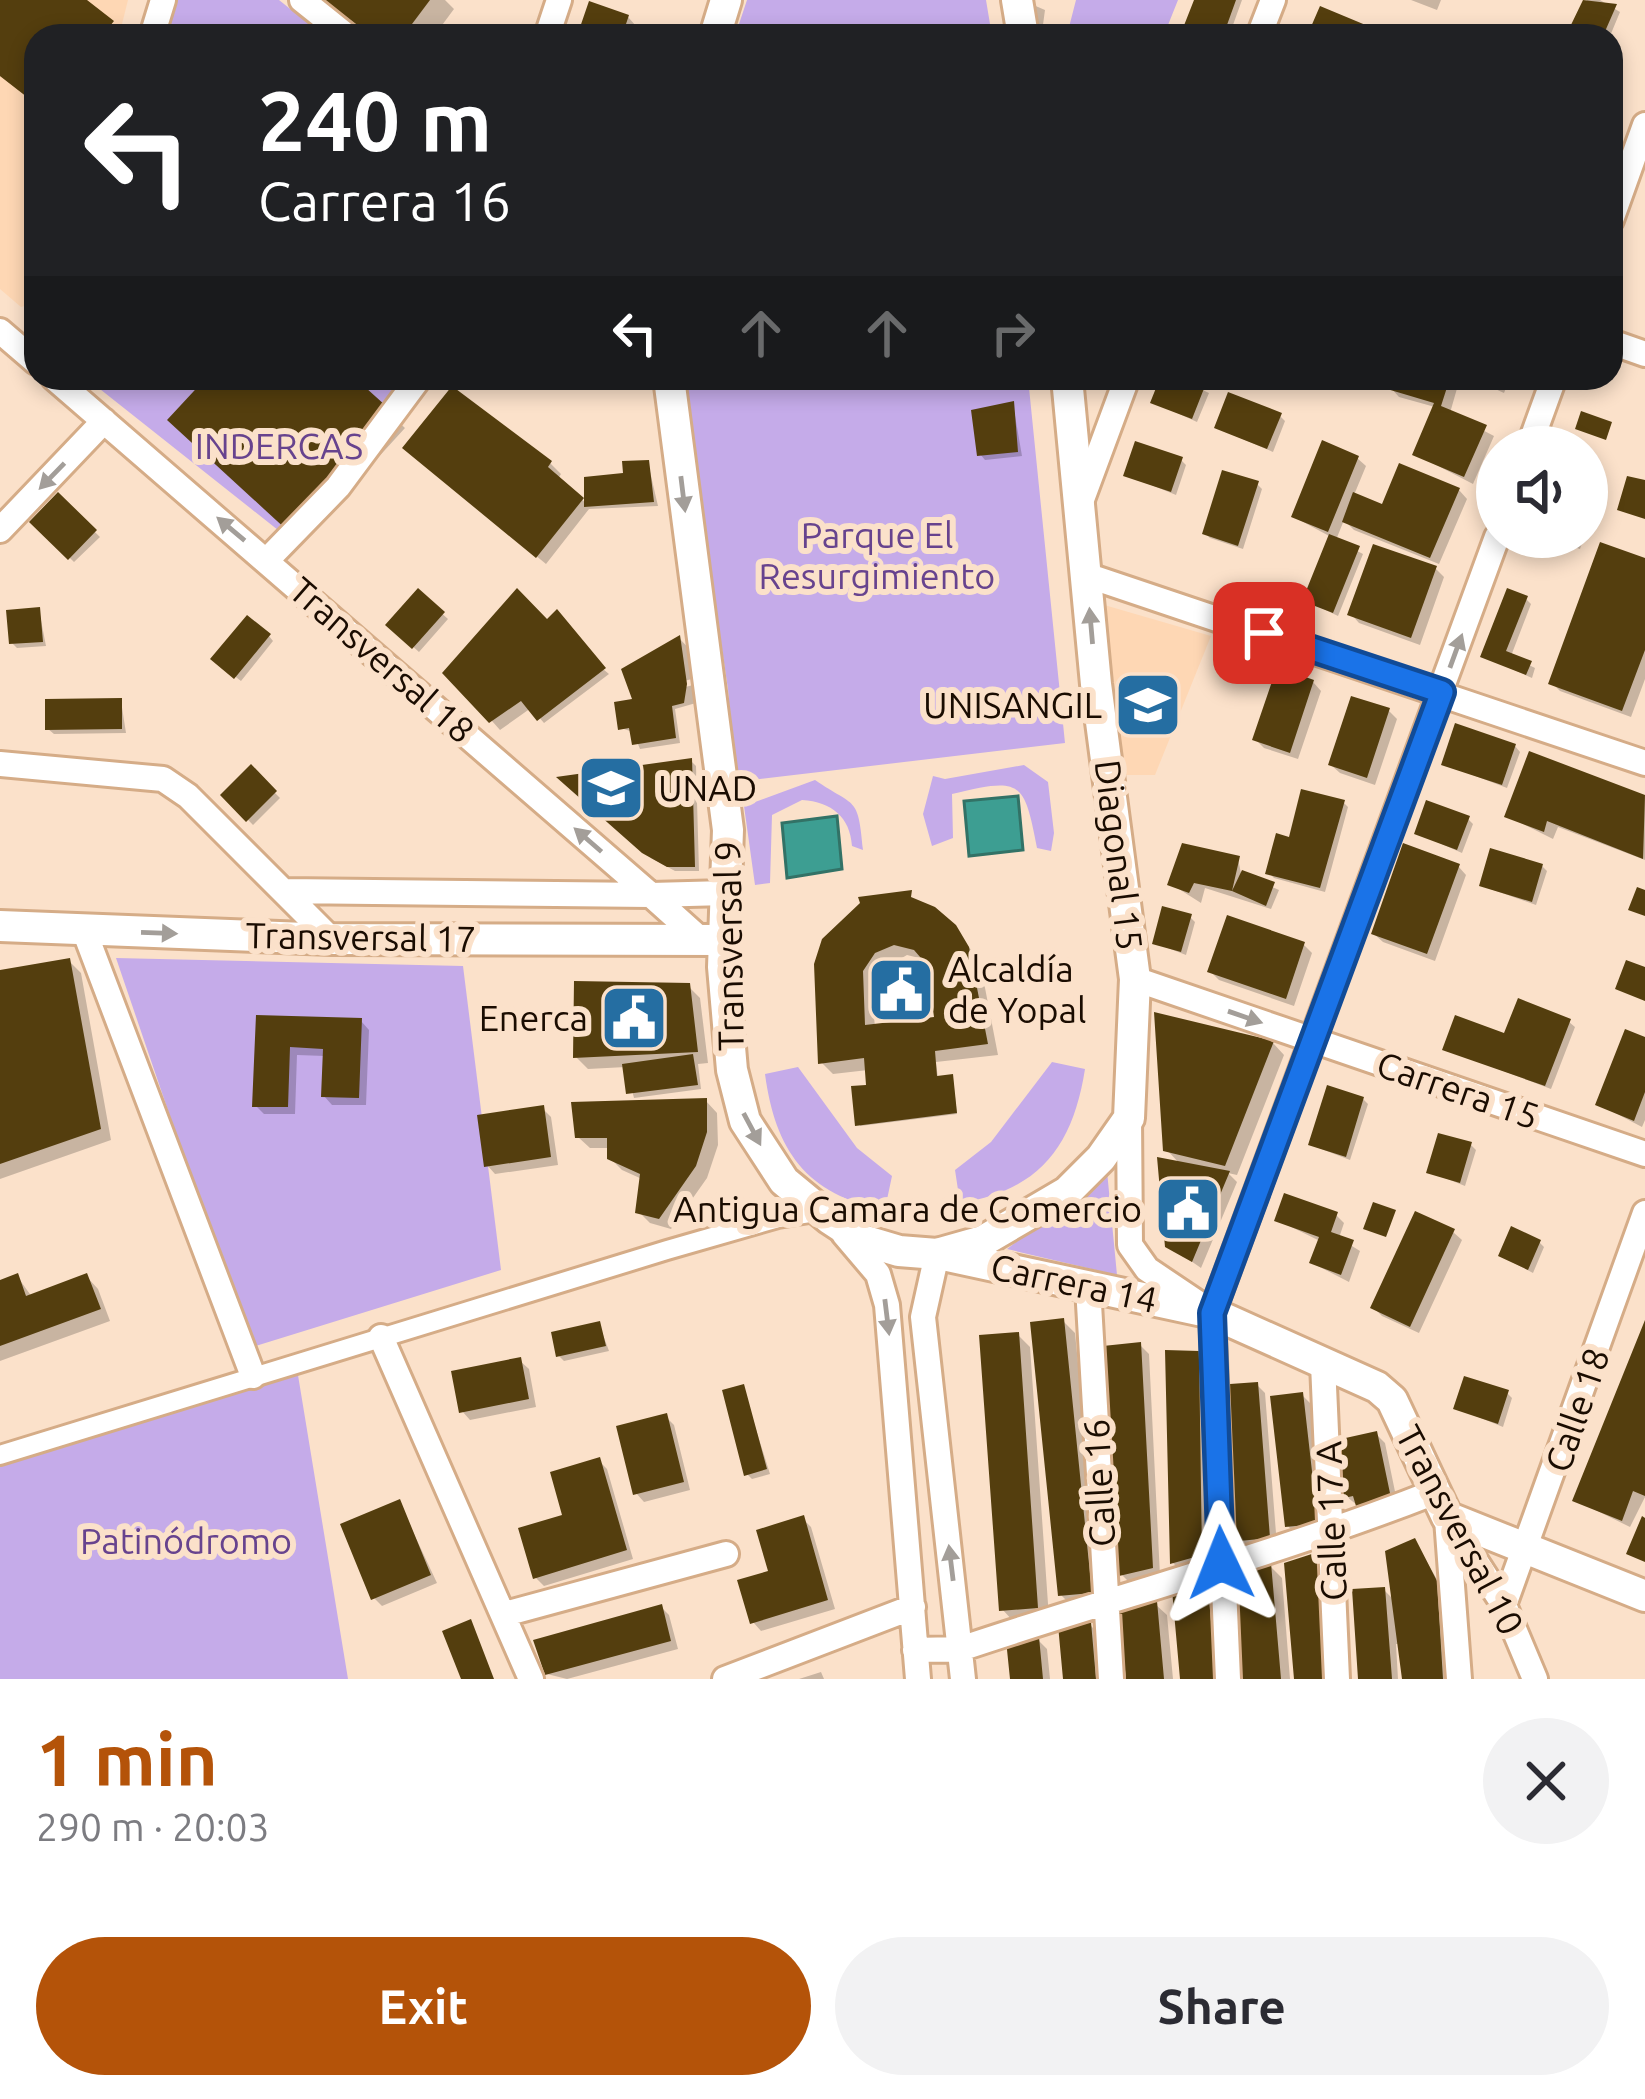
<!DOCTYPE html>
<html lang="en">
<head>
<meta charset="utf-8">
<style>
  :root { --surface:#fff; --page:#f2f2f3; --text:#2b2b33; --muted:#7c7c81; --accent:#b45309 }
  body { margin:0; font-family:Ubuntu,sans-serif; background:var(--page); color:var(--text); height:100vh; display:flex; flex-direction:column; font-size:45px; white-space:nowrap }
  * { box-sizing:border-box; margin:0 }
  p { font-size:39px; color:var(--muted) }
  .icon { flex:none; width:66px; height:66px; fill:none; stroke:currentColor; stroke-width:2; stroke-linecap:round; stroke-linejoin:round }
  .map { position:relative; height:1679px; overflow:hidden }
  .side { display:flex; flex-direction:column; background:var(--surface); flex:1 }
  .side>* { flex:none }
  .banner { position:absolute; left:24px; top:24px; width:1599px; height:366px; border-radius:36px; box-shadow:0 6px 18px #0003; background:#202124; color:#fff; overflow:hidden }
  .buttons { position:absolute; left:1476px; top:426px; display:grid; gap:24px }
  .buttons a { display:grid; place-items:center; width:132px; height:132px; border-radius:50%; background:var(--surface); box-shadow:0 6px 18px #0003; font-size:60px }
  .pin { position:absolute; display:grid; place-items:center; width:102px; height:102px; color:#fff; margin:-51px; border-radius:24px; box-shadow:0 6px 18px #0006 }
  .me { position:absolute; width:132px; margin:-66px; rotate:358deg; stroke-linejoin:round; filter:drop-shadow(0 0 9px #0008) }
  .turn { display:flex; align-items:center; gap:42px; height:252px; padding:0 36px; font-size:54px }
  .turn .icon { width:156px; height:156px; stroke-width:2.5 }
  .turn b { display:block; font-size:84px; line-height:102px }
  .lanes { display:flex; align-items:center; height:114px; padding:0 36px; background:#0003; justify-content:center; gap:60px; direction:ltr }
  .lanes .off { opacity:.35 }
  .round { display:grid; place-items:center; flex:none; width:126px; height:126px; border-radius:63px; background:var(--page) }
  .summary { display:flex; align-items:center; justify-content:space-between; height:204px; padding:0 36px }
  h1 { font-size:72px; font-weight:600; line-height:90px; color:var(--accent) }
  .button { display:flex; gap:24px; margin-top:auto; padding:24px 36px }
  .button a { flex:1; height:138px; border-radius:72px; background:var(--accent); color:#fff; font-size:48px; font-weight:600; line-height:138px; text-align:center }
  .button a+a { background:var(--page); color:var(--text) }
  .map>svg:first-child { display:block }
  .built { fill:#fed7b4 }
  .green { fill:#c5abe9 }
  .water { fill:#3d9e92; stroke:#327266; stroke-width:3 }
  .shadow { fill:#0003; fill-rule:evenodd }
  .building { fill:#543e0e; fill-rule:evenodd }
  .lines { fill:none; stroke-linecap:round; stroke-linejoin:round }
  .pedestrian-casing { stroke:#d5ac87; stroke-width:24 }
  .minor-casing { stroke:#d5ac87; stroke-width:30 }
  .tertiary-casing { stroke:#d5ac87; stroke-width:36 }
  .pedestrian { stroke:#fff; stroke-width:18 }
  .minor { stroke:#fff; stroke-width:24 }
  .tertiary { stroke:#fff; stroke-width:30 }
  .oneway { fill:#a39e99 }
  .route-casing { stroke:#114b97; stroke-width:30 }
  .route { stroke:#1a73e8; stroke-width:21 }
  .labels { text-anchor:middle; stroke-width:12; stroke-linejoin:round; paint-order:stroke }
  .park-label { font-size:36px; fill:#67438e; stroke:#fbe1ca }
  .street-label { font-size:36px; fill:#1a0c01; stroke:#fbe1ca }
  .poi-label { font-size:36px; fill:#1a0c01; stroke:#fbe1ca; text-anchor:end }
</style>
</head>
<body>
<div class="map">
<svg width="1645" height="1679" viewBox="0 0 1645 1679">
  <rect width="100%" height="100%" fill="#fbe1ca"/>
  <!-- built -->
  <path class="built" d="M0,0h128l-9,36h-83v267l-15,4 -21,-18z
    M1094,602l117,34 -56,139h-29z"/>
  <!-- green -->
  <path class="green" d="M174,0h105l45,36h-161z
    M747,0h239l6,36h-257z
    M1076,0h102l-12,30 -27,6h-92l20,-1z
    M86,378h333l-131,160z
    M681,378h347l37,365 -330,39 -7,-93z
    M1024,765l24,17 6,51 -3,18 -14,-3c-13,-67 -15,-71 -85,-54l1,44 -21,8 -9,-32 10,-38 12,3z
    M815,780c41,28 43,15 48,70l-11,-4c-2,-29 -20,-44 -50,-46l-30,15 -2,68 -15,2 -11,-79z
    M116,958l347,8 38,304 -252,78z
    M1052,1062l33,7c-12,76 -44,121 -125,134l-5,-33 36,-28z
    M798,1067l59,81 35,28 -7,33c-79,-13 -110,-60 -120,-135z
    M1107,1171l10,104 -110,-26z
    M296,1363l52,316h-348v-223z"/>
  <!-- water -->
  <path class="water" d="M1018,796l5,54 -54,6 -5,-55z
    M837,816l5,53 -55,9 -5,-55z"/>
  <!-- shadow -->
  <path class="shadow" d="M0,0h82l41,35 -87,1v68l-36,-28z
    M324,0h121l9,9 -20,27h-64z
    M1197,0h45l-13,36h-28l-14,-8z
    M1411,0h30l-4,10z
    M1587,0h13l20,12 -10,24h-26l-12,-8z
    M1031,4l14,6 -3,22h-9z
    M628,17l8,9 -3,10h-53z
    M210,378h141l54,50 -103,113 -119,-109z
    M1163,378h14l32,15 -12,29 -44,-20z
    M1394,378h66l-10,35 44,23 -21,48 -58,-30 20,-47 -36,-10 -8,-9z
    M1471,378h39l-6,15z
    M1013,404l9,52 -37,4 -5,-6z
    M1280,416l5,5 -12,31 -56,-24z
    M1357,458l9,8 -12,29 30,12 75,-17 8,9 -28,65 -85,-34 -10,-10 -8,20 27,14 -25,62 -33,-16 26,-63 -37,-20z
    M1181,460l5,5 -10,30 -49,-20z
    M550,463l11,11 -3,5 29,25 61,-41 10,43 -69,3 -43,55 -34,-28z
    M1587,467l17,12 -17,49z
    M1257,484l5,5 -19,60 -33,-11 -5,-5z
    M58,496l42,41 -26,25 -41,-40z
    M1545,537h39l-4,12z
    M1645,561v118l-14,38 -71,-26 -8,-8z
    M1436,569l8,8 -24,68 -61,-22 -8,-9z
    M418,592l30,27 -29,33 -30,-27z
    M1526,599l5,5 -20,52 24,12 -3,10 -49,-22z
    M39,610l7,36 -29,2 -5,-5z
    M547,623l62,51 -65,49 -13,-15 -31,22 -31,-35z
    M269,636l4,5 -32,40 -22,-17z
    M679,638l17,18 3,21 -22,6 5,5 18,-5 3,18 -28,8 5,34 -40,6 -7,-17 -12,-4z
    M1313,682l8,9 -23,68 -34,-11 -8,-8z
    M121,701l5,32 -72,1 -6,-5z
    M1389,711l8,8 -22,66 -35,-12 -9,-8z
    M1515,746l5,6 -13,36 -63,-24z
    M691,761l5,5 3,105h-24l-24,-13z
    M251,769l29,29 -27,27 -29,-30z
    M1572,769l73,29v62l-87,-33 -5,12 -46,-23z
    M1343,802l5,5 -23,85 -51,-14 -5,-5 23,-32z
    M1468,819l5,5 -11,29 -45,-20z
    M1238,859l3,14 38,17 -8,19 -66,-21 -4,15 -30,-19z
    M1458,866l8,9 -31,86 -52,-19 -9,-8z
    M1542,866l5,5 -11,34 -54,-19z
    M911,893v8l43,26 26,35 18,93 -62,7 2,17h15l4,35 -97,12 8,-56 -35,4 -12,-12 -4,-97zM907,955l20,5 10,60 -62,7 -3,-31 6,-24z
    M1190,917l5,5 -9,33 -31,-12z
    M1304,945l8,8 -18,53 -75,-26 -9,-9z
    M69,961l12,12 30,167 -111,39v-206z
    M688,986l12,12 8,65 -10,1 3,25 -67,9 -8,-31 -38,2 -12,-12z
    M258,1018l103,3 8,9 -3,75h-34l-8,-9 1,-40 -28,-1 -2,59h-31l-9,-9z
    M1569,1022l6,5 -24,62 -106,-40z
    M1645,1040v80l-3,7 -44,-23z
    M1273,1043l11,12 -47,120 -9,-2 9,9 -36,86 -33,-23 13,-80 -15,-16z
    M1363,1099l5,5 -18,56 -39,-15z
    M706,1101l11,12 1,32 -11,33 -36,51 -21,-6 -12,-12 4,-32 -20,-9 -12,-12v-10h-20l-12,-11z
    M543,1109l8,8 7,48 -63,9 -8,-9z
    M1471,1145l5,5 -11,36 -35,-14z
    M1336,1215l8,8 -5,15 21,13 -11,31 -37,-19 8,-22 -43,-21z
    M1453,1232l9,8 -43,93 -37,-17 -8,-8z
    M1539,1242l5,5 -11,26 -32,-17z
    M17,1276l15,21 55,-20 11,12 12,32 -110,40v-78z
    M1063,1321l12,12 27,270 -29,4 -12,-12z
    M599,1324l10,27 -45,10 -5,-5z
    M1645,1324v173l-15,30 -55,-27z
    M1018,1335l12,12 19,271 -36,3 -11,-12z
    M1140,1345l9,9 11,222 -30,7 -8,-8z
    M1198,1354l9,8 2,201 -28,8 -8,-8z
    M520,1361l9,8 7,38 -66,13 -8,-9z
    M1257,1385l8,8 12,153 -36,3 -9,-8z
    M743,1388l27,86 -18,5 -5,-5z
    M1507,1393l5,5 -9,29 -47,-19z
    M1302,1395l9,9 14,127 -29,4 -8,-9z
    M666,1417l8,8 16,65 -46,12 -8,-9z
    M1376,1434l9,9 13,63 -31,7 -20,-16z
    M599,1461l8,8 26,90 -89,27 -9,-9z
    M399,1502l38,81 -55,23 -8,-8z
    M803,1519l8,8 24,82 -74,22 -8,-9 18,-49z
    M1415,1541l29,51 6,87h-45l-4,-35h-5l2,35h-37l23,-89 11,11z
    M1270,1566l12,12 8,101h-47z
    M1207,1590l8,9 7,80h-39z
    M1155,1604l12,11 6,64h-44z
    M661,1607l8,8 9,34 -111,30 -20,-5z
    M1090,1625l8,8 5,46h-37z
    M1038,1640l9,9 3,30h-37z
    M821,1672l3,7h-25z"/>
  <!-- building -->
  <path class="building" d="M0,0h87l27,21 -12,15h-66v68l-36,-28z
    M323,0h107l-27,36h-31z
    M1194,0h42l-13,36 -40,-8z
    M1583,0l34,4 -14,32 -34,-7z
    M589,1l40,14 -7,21h-45z
    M1320,6l72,30h-85z
    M206,378h149l41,37 -107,117 -122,-112z
    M1160,378h26l19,8 -13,33 -42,-16z
    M1391,378h59l-9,28 46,19 -23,52 -52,-22 22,-52 -47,-14z
    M452,386l100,75 -4,6 36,31v-21l39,-4 -1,-12 27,-1 5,42 -70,5v-9l-48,60 -134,-110z
    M1228,392l54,21 -15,36 -53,-21z
    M1014,401l4,51 -41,4 -6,-46z
    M1581,411l31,11 -6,18 -31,-11z
    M1322,440l37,16 -31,76 -37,-15z
    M1135,441l48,16 -12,35 -48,-16z
    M1399,463l61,25 -30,70 -88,-36 11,-30 29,12z
    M1222,470l37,11 -21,65 -36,-12z
    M1627,476l18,4v39l-28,-9z
    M58,492l39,38 -29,30 -39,-38z
    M1329,534l31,12 -27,67 -31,-12z
    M1600,542l45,16v92l-23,61 -74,-27z
    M1373,544l64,22 -26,72 -64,-23z
    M418,588l27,24 -33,37 -27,-24z
    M517,588l30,31 10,-10 49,59 -69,53 -16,-20 -32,22 -47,-50z
    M1507,588l21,8 -22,55 26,10 -6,14 -46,-18z
    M40,607l3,35 -34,2 -3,-34z
    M247,615l24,19 -37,45 -24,-20z
    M680,635l7,49 -3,19 -12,3 4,32 -44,7 -3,-17 -11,2 -4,-28 18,-3 -11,-30z
    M1277,667l37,13 -24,73 -38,-13z
    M1351,696l39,12 -23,70 -39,-13z
    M122,698v31l-77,1v-31z
    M1455,723l61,21 -14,41 -61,-20z
    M1529,751l116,44 -2,64 -96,-38 -3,11 -40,-15z
    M692,758l3,109h-28l-25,-14 -86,-76z
    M251,764l26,27 -31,31 -26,-27z
    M1301,789l44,11 -25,88 -55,-14 11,-41 13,4z
    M1426,800l44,16 -13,34 -43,-16z
    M1182,843l58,13 -8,35 -38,-8 -5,10 -22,-8z
    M1403,843l57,21 -33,90 -56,-20z
    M1490,848l53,16 -11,38 -53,-16z
    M1242,870l33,12 -9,24 -34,-15z
    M1637,887l8,3v26l-17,-6z
    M912,890l-1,7 24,10 21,18 13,22 19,97 -53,7 2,25 16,-2 4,39 -102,13 -4,-40 15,-1 -2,-27 -46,6 -4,-100 8,-25 38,-36 -2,-6zM894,945l20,5 13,15 7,52 -69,8 -2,-54 12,-18z
    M1162,906l30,8 -11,38 -29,-8z
    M1227,915l78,27 -19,57 -79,-27z
    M70,958l31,171 -101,35v-194z
    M1626,960l19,7v34l-30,-12z
    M574,981l116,2 8,69 -125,6z
    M1518,998l53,21 -26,67 -103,-36 13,-35 49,18z
    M1154,1012l120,29 -49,125 -62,-15z
    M256,1015l106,3 -3,80 -38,-1 2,-48 -33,-2 -2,60h-36z
    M1625,1029l20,8v55l-11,29 -39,-16z
    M693,1054l5,31 -72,9 -4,-30z
    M1327,1085l37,12 -18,60 -38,-12z
    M707,1098v34l-11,34 -37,53 -24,-6 5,-39 -33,-15v-21h-32l-4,-36z
    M544,1105l7,52 -67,10 -7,-52z
    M1438,1133l34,9 -12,41 -34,-10z
    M1157,1157l73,14 -38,91 -27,-15z
    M1284,1193l54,19 -7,20 23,8 -13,35 -32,-12 10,-26 -45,-16z
    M1373,1202l23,8 -10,27 -23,-8z
    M1415,1211l40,18 -45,98 -40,-19z
    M1511,1226l30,14 -13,30 -30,-14z
    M18,1273l8,23 61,-23 14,36 -101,37v-66z
    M1064,1318l28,275 -34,3 -28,-274z
    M1645,1320v176l-12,-5 -11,30 -50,-20z
    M600,1321l6,25 -50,11 -5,-25z
    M1019,1332l19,276 -39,3 -20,-276z
    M1141,1342l12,226 -34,8 -16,-230z
    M1165,1350l34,1 3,204 -32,9z
    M521,1357l8,42 -70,14 -8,-42z
    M1464,1376l45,14 -11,34 -45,-15z
    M1258,1382l12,156 -41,4 -13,-157z
    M744,1384l23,85 -23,7 -22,-86z
    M1303,1392l15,132 -33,3 -15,-131z
    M667,1413l17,69 -51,13 -17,-69z
    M1377,1431l14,67 -35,8 -3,-10 -9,2 -12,-57z
    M600,1457l27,93 -94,29 -15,-51 44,-13 -12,-43z
    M400,1499l31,76 -60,25 -31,-76z
    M804,1515l24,85 -78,24 -13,-44 31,-9 -12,-41z
    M1642,1516l3,2v44l-19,-8z
    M1415,1538l22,43 6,98h-41l-17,-128z
    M1321,1551l6,128h-33l-10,-116z
    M1271,1563l10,116h-41l-9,-112z
    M1208,1587l8,92h-36l-8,-89z
    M1385,1587l7,92h-34l-6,-90z
    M1157,1601l7,78h-38l-8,-75z
    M662,1604l9,37 -126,34 -12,-35z
    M471,1619l23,60h-33l-19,-48z
    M1091,1622l5,57h-33l-5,-54z
    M1039,1637l4,42h-33l-4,-39z"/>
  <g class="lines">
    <!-- pedestrian casing -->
    <g class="pedestrian-casing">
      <path id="pedestrian" d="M0,1455l667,-205 111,-32 44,-7"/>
    </g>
    <!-- minor casing -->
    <g class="minor-casing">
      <path id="minor" d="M302,0l45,36
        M152,36l11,-36
        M547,36l12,-36
        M1259,36l14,-36
        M1611,220l34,-95
        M0,331l36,31
        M1611,342l34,12
        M54,378l597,517 75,-2
        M1529,447l25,-69
        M1081,502l46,-124
        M0,530l104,-109
        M267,560l71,-73 81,-109
        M1086,575l559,188
        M0,764l163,15 25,17 143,143
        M284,891l367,4 49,44
        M84,930l169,446
        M1135,979l510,175
        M1129,1118l1,127 17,24 58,39
        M844,1234l34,40 9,31 31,374
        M937,1254l-14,63 40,362
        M1088,1287l23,392
        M381,1337l150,342
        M1323,1364l14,315
        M1447,1517l57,88 31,74
        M1447,1519l12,160
        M1504,1605l141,-392
        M505,1614l221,-60
        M915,1650l45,-1c158,-53 320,-96 475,-157
        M725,1679l188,-72
        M1228,1679l-16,-366 285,-776"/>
    </g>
    <!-- tertiary casing -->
    <g class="tertiary-casing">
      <path id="tertiary" d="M1017,0l6,36
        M715,36l11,-36
        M669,378l59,452 -5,137 9,103 13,51 39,60 46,38 32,21 37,11 38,3 46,-13 84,-49 34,-34 28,-40 6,-139 -39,-295 -29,-306
        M0,926l331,13 392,1
        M943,1255l269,58 165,74 15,13 55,117 198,79"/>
    </g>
    <!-- pedestrian -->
    <use href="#pedestrian" class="pedestrian"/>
    <!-- minor -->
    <use href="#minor" class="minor"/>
    <!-- tertiary -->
    <use href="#tertiary" class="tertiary"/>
  </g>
  <!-- one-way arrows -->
  <defs><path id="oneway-solid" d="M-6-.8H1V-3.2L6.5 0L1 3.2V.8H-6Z" transform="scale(3)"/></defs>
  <g class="oneway">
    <use href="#oneway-solid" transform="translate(52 476) rotate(134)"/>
    <use href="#oneway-solid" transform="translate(683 494) rotate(83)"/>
    <use href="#oneway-solid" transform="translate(231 529) rotate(-140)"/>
    <use href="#oneway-solid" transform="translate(1091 626) rotate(-95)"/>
    <use href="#oneway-solid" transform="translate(1456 651) rotate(-70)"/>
    <use href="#oneway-solid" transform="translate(588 840) rotate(-139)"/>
    <use href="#oneway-solid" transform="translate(159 933) rotate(2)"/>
    <use href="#oneway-solid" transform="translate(1245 1017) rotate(19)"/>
    <use href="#oneway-solid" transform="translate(752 1129) rotate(62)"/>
    <use href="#oneway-solid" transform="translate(887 1317) rotate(83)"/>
    <use href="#oneway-solid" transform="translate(951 1563) rotate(-97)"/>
  </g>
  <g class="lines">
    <!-- route casing -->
    <g class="route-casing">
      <path id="route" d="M1221,1563l-9,-250 230,-621 -178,-59"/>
    </g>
    <!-- route -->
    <use href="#route" class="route"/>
  </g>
  <!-- icons -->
  <defs>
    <g id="university-square" transform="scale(3.45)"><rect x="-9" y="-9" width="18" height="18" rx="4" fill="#256ea2" stroke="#fbe1ca"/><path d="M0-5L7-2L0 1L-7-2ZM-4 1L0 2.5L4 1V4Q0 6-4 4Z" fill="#fff"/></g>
    <g id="civic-square" transform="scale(3.45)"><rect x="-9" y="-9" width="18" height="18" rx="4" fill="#256ea2" stroke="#fbe1ca"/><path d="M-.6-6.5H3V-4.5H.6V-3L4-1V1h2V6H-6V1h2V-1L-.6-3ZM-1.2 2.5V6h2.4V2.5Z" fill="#fff"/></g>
  </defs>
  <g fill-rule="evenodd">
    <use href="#university-square" x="1148" y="705"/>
    <use href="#university-square" x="611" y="788"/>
    <use href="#civic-square" x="901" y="990"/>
    <use href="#civic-square" x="634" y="1018"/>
    <use href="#civic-square" x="1188" y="1209"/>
  </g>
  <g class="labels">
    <!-- park labels -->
    <g class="park-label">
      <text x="279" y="459">INDERCAS</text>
      <text x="877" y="548">Parque El<tspan x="877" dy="41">Resurgimiento</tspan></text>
      <text x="186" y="1554">Patinódromo</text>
    </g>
    <!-- street labels -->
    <g class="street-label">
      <text transform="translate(382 660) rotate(41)" y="13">Transversal 18</text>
      <text transform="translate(1119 855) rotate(83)" y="13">Diagonal 15</text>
      <text transform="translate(361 937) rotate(1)" y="13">Transversal 17</text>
      <text transform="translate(729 946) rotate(-91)" y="13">Transversal 9</text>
      <text transform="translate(1458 1090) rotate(19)" y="13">Carrera 15</text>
      <text transform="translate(1074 1283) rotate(12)" y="13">Carrera 14</text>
      <text transform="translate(1577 1410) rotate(-71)" y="13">Calle 18</text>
      <text transform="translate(1099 1483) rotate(-93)" y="13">Calle 16</text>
      <text transform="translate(1331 1521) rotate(-92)" y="13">Calle 17 A</text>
      <text transform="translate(1460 1530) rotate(62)" y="13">Transversal 10</text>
    </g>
    <!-- poi labels -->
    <g class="poi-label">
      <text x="1102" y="718">UNISANGIL</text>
      <text x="658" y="801" text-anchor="start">UNAD</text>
      <text x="948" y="982" text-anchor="start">Alcaldía<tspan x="948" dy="41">de Yopal</tspan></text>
      <text x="588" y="1031">Enerca</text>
      <text x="1142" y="1222">Antigua Camara de Comercio</text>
    </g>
  </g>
</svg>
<div class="buttons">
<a><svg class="icon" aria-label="sound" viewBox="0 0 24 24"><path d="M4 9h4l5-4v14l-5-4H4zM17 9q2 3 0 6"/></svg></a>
</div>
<div class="pin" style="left:1264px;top:633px;background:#d93025"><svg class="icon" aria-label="arrive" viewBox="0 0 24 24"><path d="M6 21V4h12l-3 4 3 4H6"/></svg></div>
<svg class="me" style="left:1221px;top:1563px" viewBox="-20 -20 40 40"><path d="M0-17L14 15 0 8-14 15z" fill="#1a73e8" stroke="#fff" stroke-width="4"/></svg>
<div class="banner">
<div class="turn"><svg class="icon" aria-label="left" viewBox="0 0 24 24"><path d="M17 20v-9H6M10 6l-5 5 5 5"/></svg><div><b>240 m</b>Carrera 16</div></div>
<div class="lanes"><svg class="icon" aria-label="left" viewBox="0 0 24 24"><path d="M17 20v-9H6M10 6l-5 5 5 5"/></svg><svg class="icon off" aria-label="ahead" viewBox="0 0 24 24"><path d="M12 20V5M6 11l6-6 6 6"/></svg><svg class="icon off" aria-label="ahead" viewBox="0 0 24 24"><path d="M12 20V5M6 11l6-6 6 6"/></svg><svg class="icon off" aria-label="right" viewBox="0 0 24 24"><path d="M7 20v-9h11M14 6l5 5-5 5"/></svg></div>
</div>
</div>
<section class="side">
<div class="summary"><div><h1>1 min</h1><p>290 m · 20:03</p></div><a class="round"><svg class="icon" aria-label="close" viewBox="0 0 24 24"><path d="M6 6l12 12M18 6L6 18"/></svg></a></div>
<div class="button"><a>Exit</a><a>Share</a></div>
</section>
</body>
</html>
